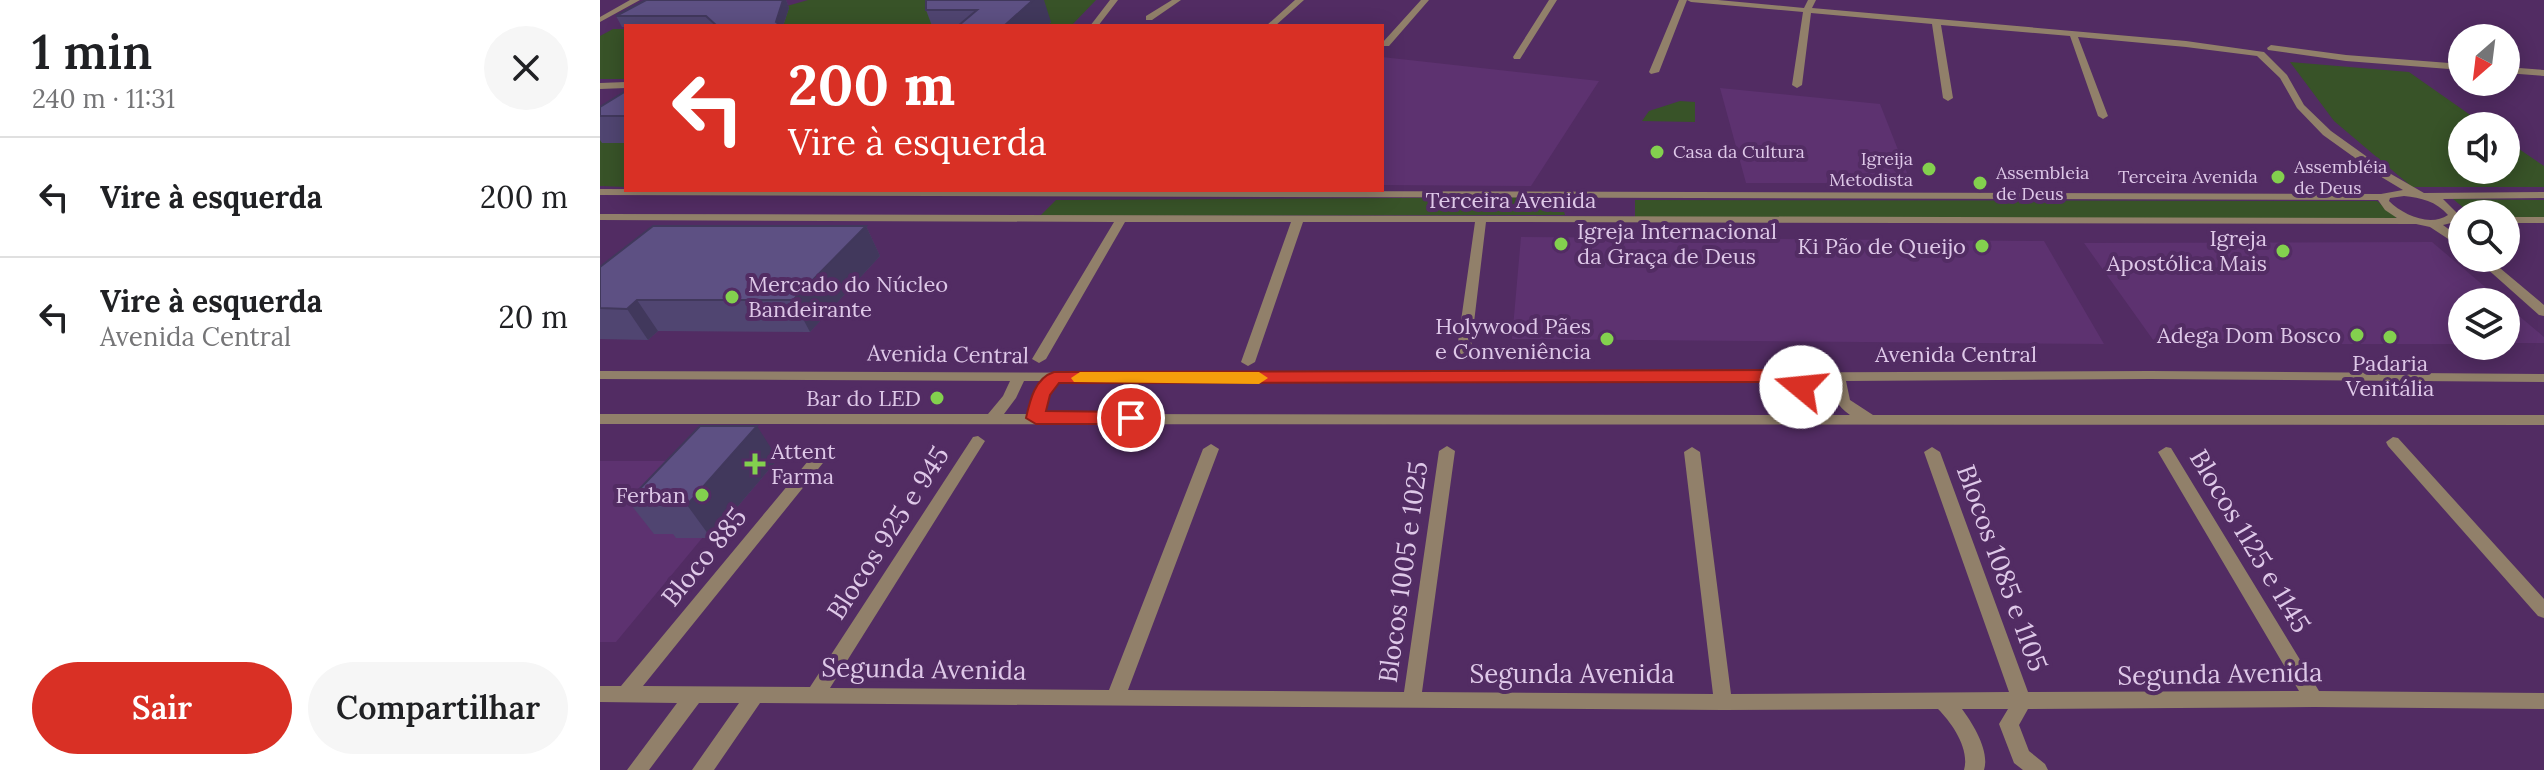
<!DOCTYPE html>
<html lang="pt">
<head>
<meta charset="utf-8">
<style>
  :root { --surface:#fff; --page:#f6f6f6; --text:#202124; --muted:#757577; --line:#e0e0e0; --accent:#d93025 }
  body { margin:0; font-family:Lora,serif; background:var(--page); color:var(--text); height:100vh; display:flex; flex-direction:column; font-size:30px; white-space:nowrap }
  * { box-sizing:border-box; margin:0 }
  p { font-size:26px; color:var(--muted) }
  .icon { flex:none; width:44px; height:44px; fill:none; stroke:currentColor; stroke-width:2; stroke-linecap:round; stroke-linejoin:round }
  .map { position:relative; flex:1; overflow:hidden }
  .sheet { display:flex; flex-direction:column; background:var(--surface); width:600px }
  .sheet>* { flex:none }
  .guide { position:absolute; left:24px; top:24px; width:760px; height:168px; border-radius:0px; box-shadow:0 4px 20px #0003; background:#d93025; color:#fff; overflow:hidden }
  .needle { width:52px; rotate:208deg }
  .buttons { position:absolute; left:1848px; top:24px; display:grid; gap:16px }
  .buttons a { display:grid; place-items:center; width:72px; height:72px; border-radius:50%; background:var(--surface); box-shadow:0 4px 20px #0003; font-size:40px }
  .pin { position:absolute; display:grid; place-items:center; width:68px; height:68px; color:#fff; margin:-34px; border:4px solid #fff; border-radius:50%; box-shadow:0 2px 8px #0007 }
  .me { position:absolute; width:88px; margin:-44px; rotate:287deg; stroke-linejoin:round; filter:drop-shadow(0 0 6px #0008) }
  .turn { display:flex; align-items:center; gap:28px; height:168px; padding:0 32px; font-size:36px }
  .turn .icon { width:104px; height:104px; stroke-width:2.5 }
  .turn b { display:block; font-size:56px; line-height:68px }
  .round { display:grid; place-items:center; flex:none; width:84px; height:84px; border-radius:42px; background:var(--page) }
  .head { display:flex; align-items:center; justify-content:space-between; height:136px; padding:0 32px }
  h1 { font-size:48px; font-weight:600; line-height:60px }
  .cta { display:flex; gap:16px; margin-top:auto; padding:16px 32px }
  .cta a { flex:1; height:92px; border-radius:48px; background:var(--accent); color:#fff; font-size:32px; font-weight:600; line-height:92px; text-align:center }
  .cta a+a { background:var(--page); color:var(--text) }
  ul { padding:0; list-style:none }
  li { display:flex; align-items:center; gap:24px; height:120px; padding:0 32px; border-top:2px solid var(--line) }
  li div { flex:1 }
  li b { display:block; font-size:30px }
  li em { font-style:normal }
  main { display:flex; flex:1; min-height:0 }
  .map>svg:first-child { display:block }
  .built { fill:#5d3270 }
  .green { fill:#385328 }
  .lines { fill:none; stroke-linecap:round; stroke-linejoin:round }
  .minor { fill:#91806a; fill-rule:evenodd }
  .wall { fill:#504571 }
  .shaded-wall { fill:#41385c }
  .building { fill:#5d5083; stroke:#41385c; stroke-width:2 }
  .route { fill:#d93025; stroke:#8d1f18; stroke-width:2 }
  .slow { fill:#f59e0b }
  .poi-dot { fill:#83d04e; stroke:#522c63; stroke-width:3 }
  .labels { text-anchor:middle; stroke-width:8; stroke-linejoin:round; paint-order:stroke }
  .far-poi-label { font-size:18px; fill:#dec8e8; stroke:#522c63; text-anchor:start }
  .far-street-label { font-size:18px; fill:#dec8e8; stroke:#522c63 }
  .street-label { font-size:22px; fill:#dec8e8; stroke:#522c63 }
  .poi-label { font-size:22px; fill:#dec8e8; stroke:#522c63; text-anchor:end }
  .near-street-label { font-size:26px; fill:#dec8e8; stroke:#522c63 }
</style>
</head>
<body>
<main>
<section class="sheet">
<div class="head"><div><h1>1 min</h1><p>240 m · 11:31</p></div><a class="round"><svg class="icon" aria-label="close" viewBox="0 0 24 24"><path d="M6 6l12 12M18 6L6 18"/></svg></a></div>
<ul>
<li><svg class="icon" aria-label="left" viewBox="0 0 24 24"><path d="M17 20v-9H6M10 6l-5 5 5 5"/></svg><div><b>Vire à esquerda</b></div><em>200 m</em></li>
<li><svg class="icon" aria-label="left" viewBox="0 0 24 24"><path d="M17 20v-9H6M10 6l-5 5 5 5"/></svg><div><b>Vire à esquerda</b><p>Avenida Central</p></div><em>20 m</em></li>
</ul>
<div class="cta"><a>Sair</a><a>Compartilhar</a></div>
</section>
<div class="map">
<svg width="1944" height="770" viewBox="0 0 1944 770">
  <rect width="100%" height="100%" fill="#522c63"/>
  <!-- built -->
  <path class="built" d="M782,57l217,24 -68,105 -149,-1z
    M1120,88l160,16 31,79h-165z
    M921,237l523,4 60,103 -592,-5z
    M1832,242l71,60h-41v42h-306l-72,-101z
    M1906,305l38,32v6h-38z
    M0,461h166l-150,181h-16z"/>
  <!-- green -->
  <path class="green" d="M208,0h288l-25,26h-316l25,-18z
    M13,29h13v50h-26v-43z
    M1690,62l119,10 77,54h-24v44h44v-30l38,26v21h-132l-78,-66z
    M1080,101l15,1v20l-53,-1 7,-10z
    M26,118v69l-26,-1v-52z
    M960,197l5,18 -525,1 16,-16z
    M1853,199l91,1v20h-38v-6h-35z
    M1035,200l742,1 20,17h-762z"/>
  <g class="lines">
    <!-- minor -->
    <path class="minor" d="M30,0h10l-40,22v-5z
      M510,0h8l-20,26h-8z
      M572,0h9l-29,20h-6v-4z
      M695,0h9l-29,26h-9z
      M821,0h8l-40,46h-6v-4z
      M949,0h8l-37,59h-6l-1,-2z
      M1079,0h8l-28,72 -8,2 -2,-2z
      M1087,0h31l86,8 4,-8h8l-4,8 374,33 78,11 23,23 17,30 27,26 60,43 33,19 120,-1v6l-101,1 17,17 -9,7 -8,2 19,14v9l-32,-21 -14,-3 -930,-2 -16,134 -7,4 -7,-4 19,-134h-172l-48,140 -7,4 -7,-4 50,-140h-166l-79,137 -7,4 -7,-4 82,-137 -514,-2v-6l1797,4 -12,-8 -7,-10 -1778,-5v-6l1781,5 22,-4 -20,-12 -60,-43 -26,-27 -17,-30 -23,-22 -71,-9 -108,-10 30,79 -5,3 -5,-3 -28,-80 -129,-11 12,73 -5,3 -5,-3 -11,-74 -121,-11 -9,72 -5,3 -5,-3 11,-73 -112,-10zM1804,196c17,2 32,5 44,19 -18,12 -45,0 -59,-14l1,-3z
      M1671,45l75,10 116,9v6l-116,-9 -78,-11 -1,-2z
      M1906,67l38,3v6l-38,-3z
      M26,82v6l-26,1v-6z
      M1906,217h38v6h-38z
      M1875,258h13l56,47v11l-5,-1z
      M0,371l854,3 696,-3 394,3v8l-394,-3 -304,2 4,19 23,15h671v10l-1944,-1v-10h388l15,-18 7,-15 -410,-2zM424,381h20l-10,13 -4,20h-26l12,-16zM459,381h725c11,9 16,16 13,30l-7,4 -746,-1 4,-19zM1201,381h31c0,15 5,25 18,34h-41c6,-14 2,-24 -8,-34z
      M378,436l7,5 -155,247 279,2 94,-241 8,-5 8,5 -91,241 276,2 35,-241 8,-5 8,5 -33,241 291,2 -29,-242 8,-5 8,5 31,242 278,-2 -85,-240 8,-5 8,5 88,240 271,-1 -141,-239 8,-5 5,1 148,243 225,2v16l-230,-2 -286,2 -9,16 10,26 16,13 3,6h-25l-9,-7 -15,-39 9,-15h-46c11,15 28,42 22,61h-20c6,-21 -12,-47 -26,-61l-215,1 -963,-7 -46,67h-22l47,-67h-40l-50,67h-22l50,-67 -77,-1v-16h21l197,-237h10l3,4 -188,233 167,1 163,-250z
      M1793,437l5,1 146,161v19l-6,-2 -150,-170 -2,-4z"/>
  </g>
  <!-- wall -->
  <path class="wall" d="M46,0h140l3,8 -6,18h-157v1h-4l-6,-11z
    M326,0l125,22 -3,4h-116l-6,-16z
    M26,91v52h-24l-2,-3v-33z
    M266,226l14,30 -70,76 -152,-1 -10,9 -48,-1v-72z
    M178,459l-67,79h-35l-3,-4h-19l-26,-33z"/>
  <!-- shaded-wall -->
  <path class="shaded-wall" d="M183,0h3l3,8 -6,18h-5l-2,-4z
    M433,0h11l7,22 -3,4h-44z
    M266,226l14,30 -70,76 -17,-32z
    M37,300l21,31 -10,9 -21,-31z
    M157,426l21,33 -67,79 -24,-33z"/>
  <!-- building -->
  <path class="building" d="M46,0h137l-7,22 5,4h-64l-11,-10h-90z
    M326,0h107l-29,26h-46l19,-16h-51z
    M26,91v25h-26v-9z
    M53,226h213l-73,74h-156l-10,9 -27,-1v-41z
    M100,426h57l-70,79h-36l4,-4h-27z"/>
  <!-- route -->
  <path class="route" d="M1187,370l24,17 -3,4h-13l-12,-9 -724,1 -9,12 -4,16 85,1 9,6 -9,6h-95l-10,-6c4,-18 9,-40 28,-46z"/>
  <!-- slow -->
  <path class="slow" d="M480,372h179l9,6 -9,6 -185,-2 -3,-4z"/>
  <!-- markers -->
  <g class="poi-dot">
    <circle cx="1057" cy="152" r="8"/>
    <circle cx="1329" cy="169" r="8"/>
    <circle cx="1678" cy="177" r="8"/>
    <circle cx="1380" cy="183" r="8"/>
    <circle cx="961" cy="244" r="8"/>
    <circle cx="1382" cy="246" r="8"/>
    <circle cx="1683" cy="251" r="8"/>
    <circle cx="132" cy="297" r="8"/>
    <circle cx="1757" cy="335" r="8"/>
    <circle cx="1790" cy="337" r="8"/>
    <circle cx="1007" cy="339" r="8"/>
    <circle cx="337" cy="398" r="8"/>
    <path d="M151 452h8v8h8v8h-8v8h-8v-8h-8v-8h8z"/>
    <circle cx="102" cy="495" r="8"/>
  </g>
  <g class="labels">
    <!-- far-poi labels -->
    <g class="far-poi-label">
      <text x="1073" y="158">Casa da Cultura</text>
      <text x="1313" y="165" text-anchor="end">Igreija<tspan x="1313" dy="21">Metodista</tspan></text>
      <text x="1694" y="173">Assembléia<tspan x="1694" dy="21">de Deus</tspan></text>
      <text x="1396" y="179">Assembleia<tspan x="1396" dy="21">de Deus</tspan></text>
    </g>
    <!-- far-street labels -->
    <g class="far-street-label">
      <text x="1588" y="183">Terceira Avenida</text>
    </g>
    <!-- street labels -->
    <g class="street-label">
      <text x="911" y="208">Terceira Avenida</text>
      <text transform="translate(348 354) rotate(1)" y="8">Avenida Central</text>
      <text x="1356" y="362">Avenida Central</text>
    </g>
    <!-- poi labels -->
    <g class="poi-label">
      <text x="977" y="239" text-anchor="start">Igreja Internacional<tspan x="977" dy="25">da Graça de Deus</tspan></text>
      <text x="1667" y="246">Igreja<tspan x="1667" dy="25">Apostólica Mais</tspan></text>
      <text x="1366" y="254">Ki Pão de Queijo</text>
      <text x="148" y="292" text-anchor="start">Mercado do Núcleo<tspan x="148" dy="25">Bandeirante</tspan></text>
      <text x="991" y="334">Holywood Pães<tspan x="991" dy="25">e Conveniência</tspan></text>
      <text x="1741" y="343">Adega Dom Bosco</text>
      <text x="1790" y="371" text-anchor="middle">Padaria<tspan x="1790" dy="25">Venitália</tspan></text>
      <text x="321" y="406">Bar do LED</text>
      <text x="171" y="459" text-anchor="start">Attent<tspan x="171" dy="25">Farma</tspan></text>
      <text x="86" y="503">Ferban</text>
    </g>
    <!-- near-street labels -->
    <g class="near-street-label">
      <text transform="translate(288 533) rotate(-57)" y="9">Blocos 925 e 945</text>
      <text transform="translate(1650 541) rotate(59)" y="9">Blocos 1125 e 1145</text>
      <text transform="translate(104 557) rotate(-51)" y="9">Bloco 885</text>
      <text transform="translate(1402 568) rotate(70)" y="9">Blocos 1085 e 1105</text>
      <text transform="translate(803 572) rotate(-82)" y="9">Blocos 1005 e 1025</text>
      <text transform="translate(324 669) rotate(1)" y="9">Segunda Avenida</text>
      <text x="972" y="683">Segunda Avenida</text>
      <text transform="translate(1620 674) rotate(-1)" y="9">Segunda Avenida</text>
    </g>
  </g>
</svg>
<div class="buttons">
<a><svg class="needle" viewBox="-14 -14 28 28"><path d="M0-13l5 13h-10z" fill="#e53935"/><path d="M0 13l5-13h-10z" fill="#757577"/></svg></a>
<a><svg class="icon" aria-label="sound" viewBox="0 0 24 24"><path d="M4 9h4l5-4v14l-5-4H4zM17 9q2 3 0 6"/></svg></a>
<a><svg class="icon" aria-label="search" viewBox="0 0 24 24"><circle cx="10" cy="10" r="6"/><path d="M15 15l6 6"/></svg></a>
<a><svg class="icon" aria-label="layers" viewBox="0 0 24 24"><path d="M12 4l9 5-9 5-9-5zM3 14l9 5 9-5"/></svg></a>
</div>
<div class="pin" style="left:531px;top:418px;background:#d93025"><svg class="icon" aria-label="arrive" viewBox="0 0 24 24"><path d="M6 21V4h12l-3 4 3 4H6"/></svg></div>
<svg class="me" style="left:1201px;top:387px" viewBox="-20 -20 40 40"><circle r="19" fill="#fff"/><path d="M0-13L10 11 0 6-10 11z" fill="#d93025"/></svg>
<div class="guide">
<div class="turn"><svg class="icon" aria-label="left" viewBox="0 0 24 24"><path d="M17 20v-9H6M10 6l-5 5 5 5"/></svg><div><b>200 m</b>Vire à esquerda</div></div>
</div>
</div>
</main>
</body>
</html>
